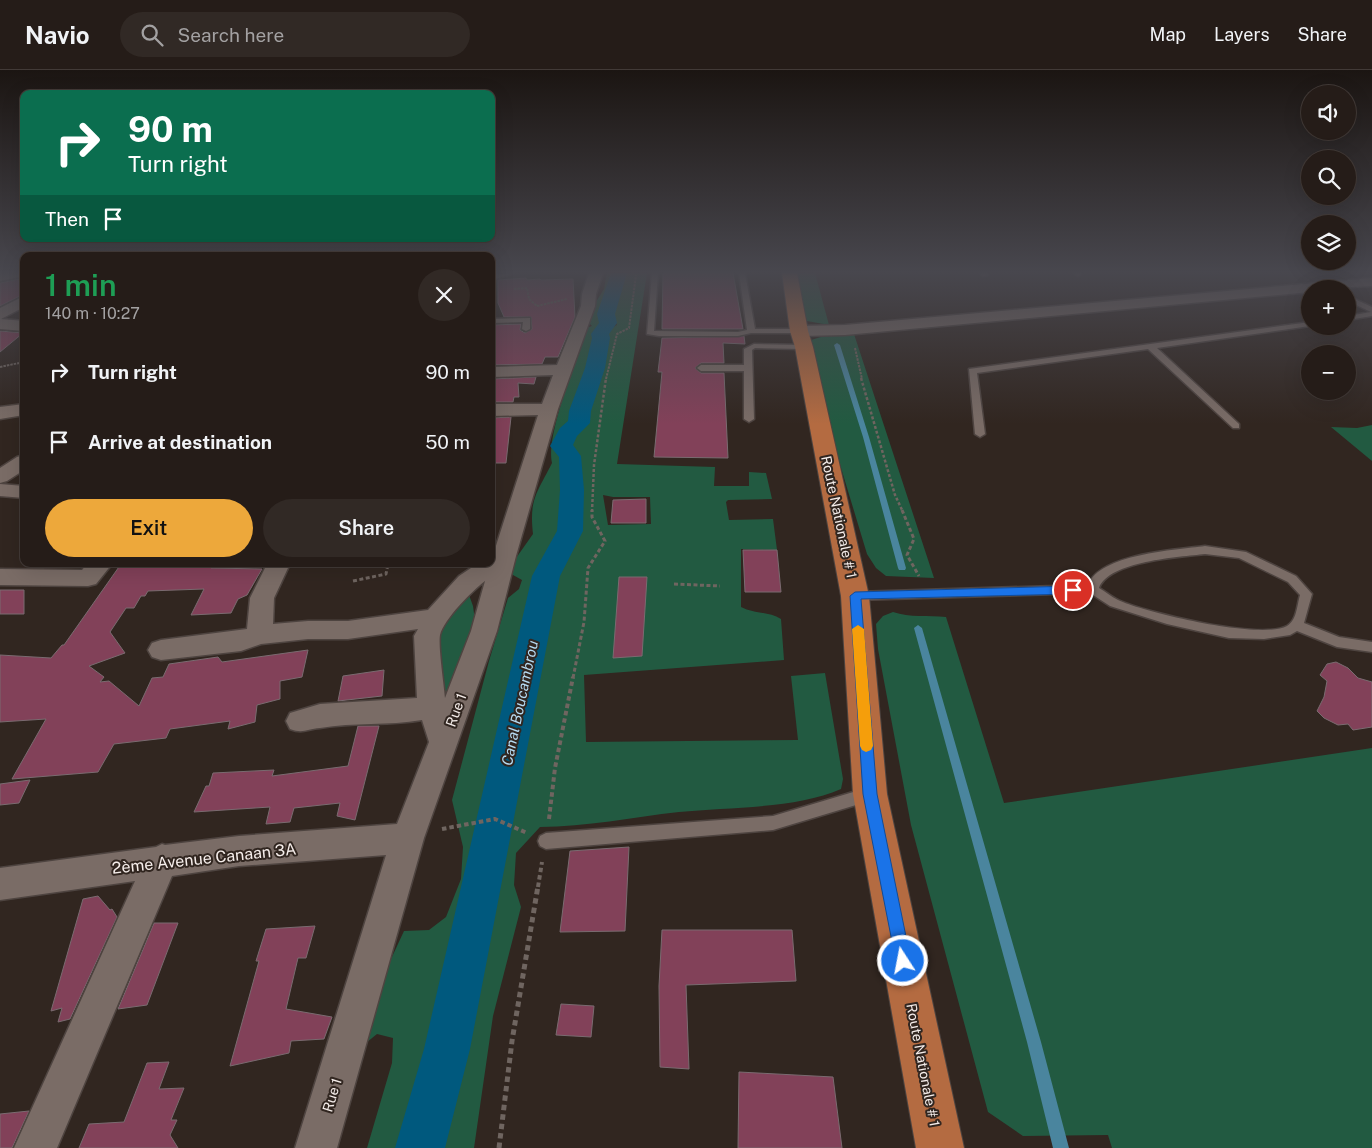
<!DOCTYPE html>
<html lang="en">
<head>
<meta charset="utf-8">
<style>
  :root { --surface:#251c18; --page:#312925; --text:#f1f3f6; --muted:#a3a1a2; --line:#423a37; --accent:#eda83b }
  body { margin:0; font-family:"Public Sans",sans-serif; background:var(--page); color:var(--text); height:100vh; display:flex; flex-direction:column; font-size:19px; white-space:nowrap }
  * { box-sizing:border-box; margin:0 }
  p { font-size:16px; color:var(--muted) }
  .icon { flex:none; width:28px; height:28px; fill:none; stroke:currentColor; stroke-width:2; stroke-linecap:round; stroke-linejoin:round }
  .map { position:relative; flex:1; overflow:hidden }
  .sheet { position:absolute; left:20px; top:182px; width:475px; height:315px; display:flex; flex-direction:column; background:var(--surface); border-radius:10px; box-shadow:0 5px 20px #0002,0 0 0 1px var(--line) }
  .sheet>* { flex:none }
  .hud { position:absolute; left:20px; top:20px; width:475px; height:152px; border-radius:10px; box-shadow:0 5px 20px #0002,0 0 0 1px var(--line); background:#0b6e4f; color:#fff; overflow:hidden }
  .fabs { position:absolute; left:1301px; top:15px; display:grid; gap:10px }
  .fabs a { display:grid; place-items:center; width:55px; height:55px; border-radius:50%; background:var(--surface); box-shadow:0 5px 20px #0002,0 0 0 1px var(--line); font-size:25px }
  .pin { position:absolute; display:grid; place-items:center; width:42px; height:42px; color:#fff; margin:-21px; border:2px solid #fff; border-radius:50%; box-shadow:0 1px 5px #0007 }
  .me { position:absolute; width:55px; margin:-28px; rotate:349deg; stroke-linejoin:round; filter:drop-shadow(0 0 4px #0008) }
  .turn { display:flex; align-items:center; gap:18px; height:105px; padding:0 25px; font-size:22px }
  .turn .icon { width:65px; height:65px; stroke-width:2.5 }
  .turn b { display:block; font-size:35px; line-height:42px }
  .then { display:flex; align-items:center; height:48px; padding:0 25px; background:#0003; gap:10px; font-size:19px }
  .round { display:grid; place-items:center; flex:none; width:52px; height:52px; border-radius:26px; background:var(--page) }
  .head { display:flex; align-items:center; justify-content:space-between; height:85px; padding:0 25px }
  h1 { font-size:30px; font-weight:600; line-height:38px; color:#1e9e55 }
  .primary-button { display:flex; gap:10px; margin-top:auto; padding:10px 25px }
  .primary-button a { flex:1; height:58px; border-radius:30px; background:var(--accent); color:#111; font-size:20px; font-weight:600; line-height:58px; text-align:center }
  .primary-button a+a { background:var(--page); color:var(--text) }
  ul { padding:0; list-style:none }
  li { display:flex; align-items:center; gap:15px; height:70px; padding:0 25px }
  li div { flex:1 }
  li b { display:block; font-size:19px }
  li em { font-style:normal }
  header { display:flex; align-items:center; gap:30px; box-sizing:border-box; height:70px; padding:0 25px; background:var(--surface); border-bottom:1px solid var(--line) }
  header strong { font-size:24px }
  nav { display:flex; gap:28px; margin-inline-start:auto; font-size:18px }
  .search { width:350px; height:45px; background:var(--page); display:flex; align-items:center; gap:12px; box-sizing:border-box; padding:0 18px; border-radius:28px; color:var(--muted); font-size:19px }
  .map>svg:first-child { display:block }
  .green { fill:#225a41; fill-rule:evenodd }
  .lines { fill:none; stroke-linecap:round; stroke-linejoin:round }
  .stream { fill:#4a859e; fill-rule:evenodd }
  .canal { fill:#00597e; fill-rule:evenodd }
  .building { fill:#824159; stroke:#7a6b70 }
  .lane-casing { stroke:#4e4440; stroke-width:3 }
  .street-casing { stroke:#4e4440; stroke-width:3 }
  .primary-casing { stroke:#4e4440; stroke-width:2 }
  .path-far4 { stroke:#6f6560; stroke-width:2; stroke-dasharray:2.5 1; stroke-linecap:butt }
  .path-far3 { stroke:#6f6560; stroke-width:2.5; stroke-dasharray:3 2; stroke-linecap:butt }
  .path-far2 { stroke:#6f6560; stroke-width:3; stroke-dasharray:4 2.5; stroke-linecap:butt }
  .path-far1 { stroke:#6f6560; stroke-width:4; stroke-dasharray:4.5 3; stroke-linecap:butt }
  .path { stroke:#6f6560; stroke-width:5; stroke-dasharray:5.5 4; stroke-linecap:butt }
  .lane { fill:#7a6c66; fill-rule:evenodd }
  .street { fill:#7a6c66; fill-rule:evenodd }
  .primary { fill:#b46b41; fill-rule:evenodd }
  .route { fill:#1a73e8; stroke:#114b97 }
  .slow { fill:#f59e0b }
  .labels { text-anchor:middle; stroke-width:4; stroke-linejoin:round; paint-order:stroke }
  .street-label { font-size:14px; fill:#f5edea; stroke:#312620 }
  .water-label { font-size:15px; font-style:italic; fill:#b6dbf2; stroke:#312620 }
  .near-street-label { font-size:16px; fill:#f5edea; stroke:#312620 }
</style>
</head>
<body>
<header>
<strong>Navio</strong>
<div class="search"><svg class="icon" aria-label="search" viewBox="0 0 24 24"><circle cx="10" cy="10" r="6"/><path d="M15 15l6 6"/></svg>Search here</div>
<nav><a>Map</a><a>Layers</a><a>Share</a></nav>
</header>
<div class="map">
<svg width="1372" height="1078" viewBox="0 0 1372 1078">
  <rect width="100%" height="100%" fill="#312620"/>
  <!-- green -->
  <path class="green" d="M607,203h9c-4,13 -16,37 -11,50 -11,15 -10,30 -15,48 -3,9 -9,15 -12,24 -4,9 -3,21 -5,31l-8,5 -7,10 2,10 6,5 2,38 -2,35 -26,46 -57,261 -23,87 -49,225h-44l25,-85 1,-25 -16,-4 -16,13 17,-60 26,-56 25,-1 17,-13 15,-38 2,-32 -11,-47 37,-139 19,-63 11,-9 3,-9 -9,-5 -4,-7 24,-34c-4,-35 4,-41 19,-71 -5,-21 12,-68 19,-91 2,-7 7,-14 9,-21 2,-8 3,-15 6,-23l6,-2 -3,-3 2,-12 4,-1 -1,-5 10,-16z
    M623,203h24l-30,191 98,3 -1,19h35v-14l17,1 6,26 -44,1 -2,2 3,18 44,-1 4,31 -36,-1v58c13,7 27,4 40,12l3,41 -200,15 2,67 212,-2 -7,-64 34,-3 18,106 -2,10c-45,20 -112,18 -162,23 -46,5 -93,15 -139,15l-24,26 -2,32 7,22 -28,109 -19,132h-43l118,-571 24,-48 1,-78 -4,-7c4,-11 13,-18 17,-29 3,-8 2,-16 4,-23 2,-10 15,-58 20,-63 2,-2 4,-3 6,-4l-6,-14zM603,425l10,2h37l1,27 -43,1z
    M794,203h21l14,52 -22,-4z
    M854,264l80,244 -48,-2 -10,-8 -9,-14 -38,-126 -21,-87 16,-5z
    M1372,355v36l-41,-34 26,1z
    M465,525h4l4,11 3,22 -28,66 -5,2 -8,-62z
    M893,542c17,6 35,3 53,5l58,186 368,-55v400h-260l-4,-13 -85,1 -35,-24 -77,-287 -33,-176 -2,-25 7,-8z"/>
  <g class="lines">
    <!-- stream -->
    <path class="stream" d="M837,273l3,2 29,92 37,131 -1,2h-6l-1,-2 -35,-131 -29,-92z
      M918,555l4,3 119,414 28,106h-16l-26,-106 -113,-414z"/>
    <!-- canal -->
    <path class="canal" d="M611,203h16l-12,41 2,9 -8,11 1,4 -5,30 -14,43 -1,12 -13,13 -4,9 8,11 3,34 -1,41 -23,45 -90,473 -25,99h-50l29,-99 108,-473 25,-45 3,-41 -1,-33 -9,-11 10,-18 8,-7 1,-10 16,-43 7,-30 -1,-4 8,-11 -2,-9z"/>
  </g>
  <!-- building -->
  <path class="building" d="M663,203h70l10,56h-81z
    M24,208v16l-24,12v-23z
    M526,208l1,2 13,-1 1,1 32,-1 2,38 -17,40h-13l-3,7 -51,1v-40l30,-1 -1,6 5,3 7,-4 -1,-12h-27l-6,-14v-23z
    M0,261l23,2 -23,19z
    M744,266l1,8 -22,-1 1,20h-23l-6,5 6,5h23l4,85 -74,-1 8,-85h-4l4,-34z
    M536,307l-2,7 -16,-1 1,14h-5l-1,5h-22v-23z
    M511,347l-5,46h-15v-45z
    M646,429v24h-35l2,-23z
    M743,480h34l4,42h-36z
    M121,494h92l-2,4 51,1 -15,26 -9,4 -7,14 -40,2 13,-26 -56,2 -3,5h-4l-7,12h-8l-16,24 15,21 -36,13 15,11 -4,5 9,-1 30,25 13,-28 11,-1 6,-13 49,-7 4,5 86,-12 -6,27 -22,4v18l-23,6 -2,17 -27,7 2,-8 -60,8 -4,9 -52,6 -16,28 -86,7 34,-60 -46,3v-67l51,3 11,-13h2z
    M619,507h28l-5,79 -29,2z
    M0,520h24v24h-24z
    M1336,592l12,6 10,10 14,4v45l-19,3 -5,-6 -10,1 -14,-7 -7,-7 7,-14 3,-16 -7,-6 7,-11z
    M384,600l-2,26 -44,5 5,-25z
    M358,656h21l-24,94 -18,-4 3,-13 -46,5 -4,14 -24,2 4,-17 -76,5 12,-26h3l4,-13 61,-3 -2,6 76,-10z
    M30,710l-11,23 -19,2v-21z
    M629,777l-4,84 -65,1 10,-81z
    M98,826l12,14 2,-1 5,8 -47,102 -12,3 4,-14 -11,3 32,-112z
    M154,853h24l-31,82 -29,4z
    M315,856l-9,32h-8l-12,51 46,8 -8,22 -33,2 -2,12 -59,13 29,-105h-3l10,-32z
    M662,860h130l4,51 -110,4 3,84 -29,-2 -1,-81z
    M561,934l33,2 -3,31 -35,-2z
    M169,992l-10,27 25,-1 -13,32h6l-7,15 8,13h-99l10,-24 35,-2 23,-59z
    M739,1002l94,5 9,71h-104z
    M29,1041l-17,37h-12v-34z"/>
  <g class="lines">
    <!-- lane casing -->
    <g class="lane-casing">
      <path id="lane" d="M513,203l-14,5h-8v-4z
        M652,203h6l-4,58 84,1 9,-2 -8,-57h6l10,56h44l4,2 -4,2h-48l-13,3h-79l-12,-2z
        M980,203h7l1,2 -5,1z
        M1074,203h7v1l-3,2z
        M1348,226l24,11v9l-24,4v-4l23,-4 -23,-11z
        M530,248v11l-4,2 -4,-2 1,-7 -32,1v-4z
        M1310,252v4l-153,22 82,76v4h-6l-85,-79 -171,24 8,61 -5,3 -5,-3 -6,-65z
        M754,274l50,1 4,2 -4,2 -49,-1 -3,2 2,69 -5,3 -5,-3v-48h-43l-4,-3 4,-3h43v-16z
        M1205,476l41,6 50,24 16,18 -8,29 35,14 33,5v10l-35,-5 -40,-16 -7,4 -26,4 -35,-1 -62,-14 -57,-18 -20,-13 -235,7 -6,-4 6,-4 233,-7c12,-31 87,-35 117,-39zM1205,484l34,4 49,24 12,13c-3,10 -3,25 -13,31 -26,14 -141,-13 -169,-26 -7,-3 -13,-9 -19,-12 10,-27 80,-31 106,-34z
        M870,717l6,2 2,5 -2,5 -103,31 -227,19 -6,-3 -2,-5 2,-5 6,-3 227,-17z"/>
    </g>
    <!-- street casing -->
    <g class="street-casing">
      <path id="street" d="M0,203h24v3l-24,5z
        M589,203h14l-7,21 -1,12 -37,103 -42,147 -19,75 -73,207 -87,310h-42l91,-293 -147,11 -67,10 -115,272h-43l121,-267 -135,19v-32l156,-21 6,-3 3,1 74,-9 158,-12 32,-82 -7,-22c-34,6 -68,2 -102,8 -13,1 -17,6 -30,1l-4,-8 4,-8 30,-9 97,-6 -3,-62 4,-7 -70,10h-40l-47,5 -20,7 -80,9 -9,-3 -4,-7 4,-7 9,-3 86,-11 3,-31 17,-34h18l3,4 -14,30 -1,26 35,-3h40l80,-11 31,-34 18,-12h14v-10l3,-2 44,-137 -47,1v-12h51l11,-29 -62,2v-10l66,-2 24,-59 1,-12zM485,511l-14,50 -26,67c-1,-13 -7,-52 -5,-63 4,-16 32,-44 45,-54z
        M1372,208v8l-62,3v3l-465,43 -46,1 -6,-2 -2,-3 2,-3 6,-2 46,-1z
        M24,226v11l-23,12 23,2v10l-24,-2v-21z
        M24,334v11l-24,4v-12z
        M24,385v15l-17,11 -7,2v-15l17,-11z
        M0,414l24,2v12l-24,-2z
        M87,494h25l-16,20 -8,2 -88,-1v-16l82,1z"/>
    </g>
    <!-- primary casing -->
    <g class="primary-casing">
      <path id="primary" d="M782,203h15l11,58 5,16 56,249 18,198 77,354h-48l-63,-354 -12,-198 -46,-249 -5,-16z"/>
    </g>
    <!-- path-far4 -->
    <path class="path-far4" d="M514,219l13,-1 2,11 8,7
      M537,236l30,-7
      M855,278l7,31
      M0,297l24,-5
      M606,309l11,-45 12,-6 7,-53"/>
    <!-- path-far3 -->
    <path class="path-far3" d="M861,308l34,117 8,17
      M592,442l2,-47 12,-87"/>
    <!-- path-far2 -->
    <path class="path-far2" d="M902,440l12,29 -7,16 12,21
      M353,511l33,-7 2,-10
      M674,514l46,2
      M573,608l11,-56 4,-54 17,-27 -13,-24v-7"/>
    <!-- path-far1 -->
    <path class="path-far1" d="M549,749l6,-51 18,-91
      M442,759l53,-10 32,14
      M538,817l4,-25"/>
    <!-- path -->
    <path class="path" d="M499,1078l13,-107 26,-155"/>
    <!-- lane -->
    <use href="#lane" class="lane"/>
    <!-- street -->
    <use href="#street" class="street"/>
    <!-- primary -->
    <use href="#primary" class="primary"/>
  </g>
  <!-- sky -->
  <linearGradient id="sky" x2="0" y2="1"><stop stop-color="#1b1512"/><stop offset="0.57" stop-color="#48474e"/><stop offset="1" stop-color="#48474e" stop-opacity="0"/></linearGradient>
  <rect width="1372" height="354" fill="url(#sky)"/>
  <!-- route -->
  <path class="route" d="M1073,516l6,4 -6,4 -212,5 16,195 34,167 -2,6 -6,3 -6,-3 -34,-173 -13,-198 5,-4z"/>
  <!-- slow -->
  <path class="slow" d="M858,555l6,4 9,117 -2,4 -5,2 -4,-2 -2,-4 -8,-117z"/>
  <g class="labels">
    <!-- street labels -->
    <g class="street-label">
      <text transform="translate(839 447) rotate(78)" y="5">Route Nationale # 1</text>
      <text transform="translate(456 640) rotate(-70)" y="5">Rue 1</text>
      <text transform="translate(923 995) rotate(79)" y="5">Route Nationale # 1</text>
      <text transform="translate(332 1025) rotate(-73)" y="5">Rue 1</text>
    </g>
    <!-- water labels -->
    <g class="water-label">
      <text transform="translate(520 633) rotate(-78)" y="5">Canal Boucambrou</text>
    </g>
    <!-- near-street labels -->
    <g class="near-street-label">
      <text transform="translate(204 788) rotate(-6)" y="6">2ème Avenue Canaan 3A</text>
    </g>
  </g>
</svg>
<div class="fabs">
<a><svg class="icon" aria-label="sound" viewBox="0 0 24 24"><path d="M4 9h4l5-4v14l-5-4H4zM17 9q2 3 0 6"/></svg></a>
<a><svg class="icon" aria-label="search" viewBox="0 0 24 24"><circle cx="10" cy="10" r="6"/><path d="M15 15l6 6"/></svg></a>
<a><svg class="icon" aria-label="layers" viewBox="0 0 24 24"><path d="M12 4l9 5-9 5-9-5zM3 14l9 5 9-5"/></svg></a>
<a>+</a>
<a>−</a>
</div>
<div class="pin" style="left:1073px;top:520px;background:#d93025"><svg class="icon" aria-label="arrive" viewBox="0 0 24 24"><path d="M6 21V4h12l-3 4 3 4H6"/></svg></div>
<svg class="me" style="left:903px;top:891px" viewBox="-20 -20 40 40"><circle r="17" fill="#1a73e8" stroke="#fff" stroke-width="3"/><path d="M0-11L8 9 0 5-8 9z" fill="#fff"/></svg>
<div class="hud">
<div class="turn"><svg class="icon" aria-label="right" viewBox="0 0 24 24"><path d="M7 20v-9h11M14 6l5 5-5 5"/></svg><div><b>90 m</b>Turn right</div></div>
<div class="then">Then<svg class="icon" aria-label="arrive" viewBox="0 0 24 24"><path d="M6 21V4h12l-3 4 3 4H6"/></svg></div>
</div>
<section class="sheet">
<div class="head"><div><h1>1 min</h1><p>140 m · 10:27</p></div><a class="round"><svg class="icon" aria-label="close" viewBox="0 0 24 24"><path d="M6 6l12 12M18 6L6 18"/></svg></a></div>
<ul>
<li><svg class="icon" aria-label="right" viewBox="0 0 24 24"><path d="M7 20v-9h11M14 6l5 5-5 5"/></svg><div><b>Turn right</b></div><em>90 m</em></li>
<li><svg class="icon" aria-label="arrive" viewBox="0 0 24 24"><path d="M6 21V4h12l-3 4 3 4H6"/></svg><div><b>Arrive at destination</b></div><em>50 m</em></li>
</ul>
<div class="primary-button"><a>Exit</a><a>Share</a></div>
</section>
</div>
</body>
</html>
